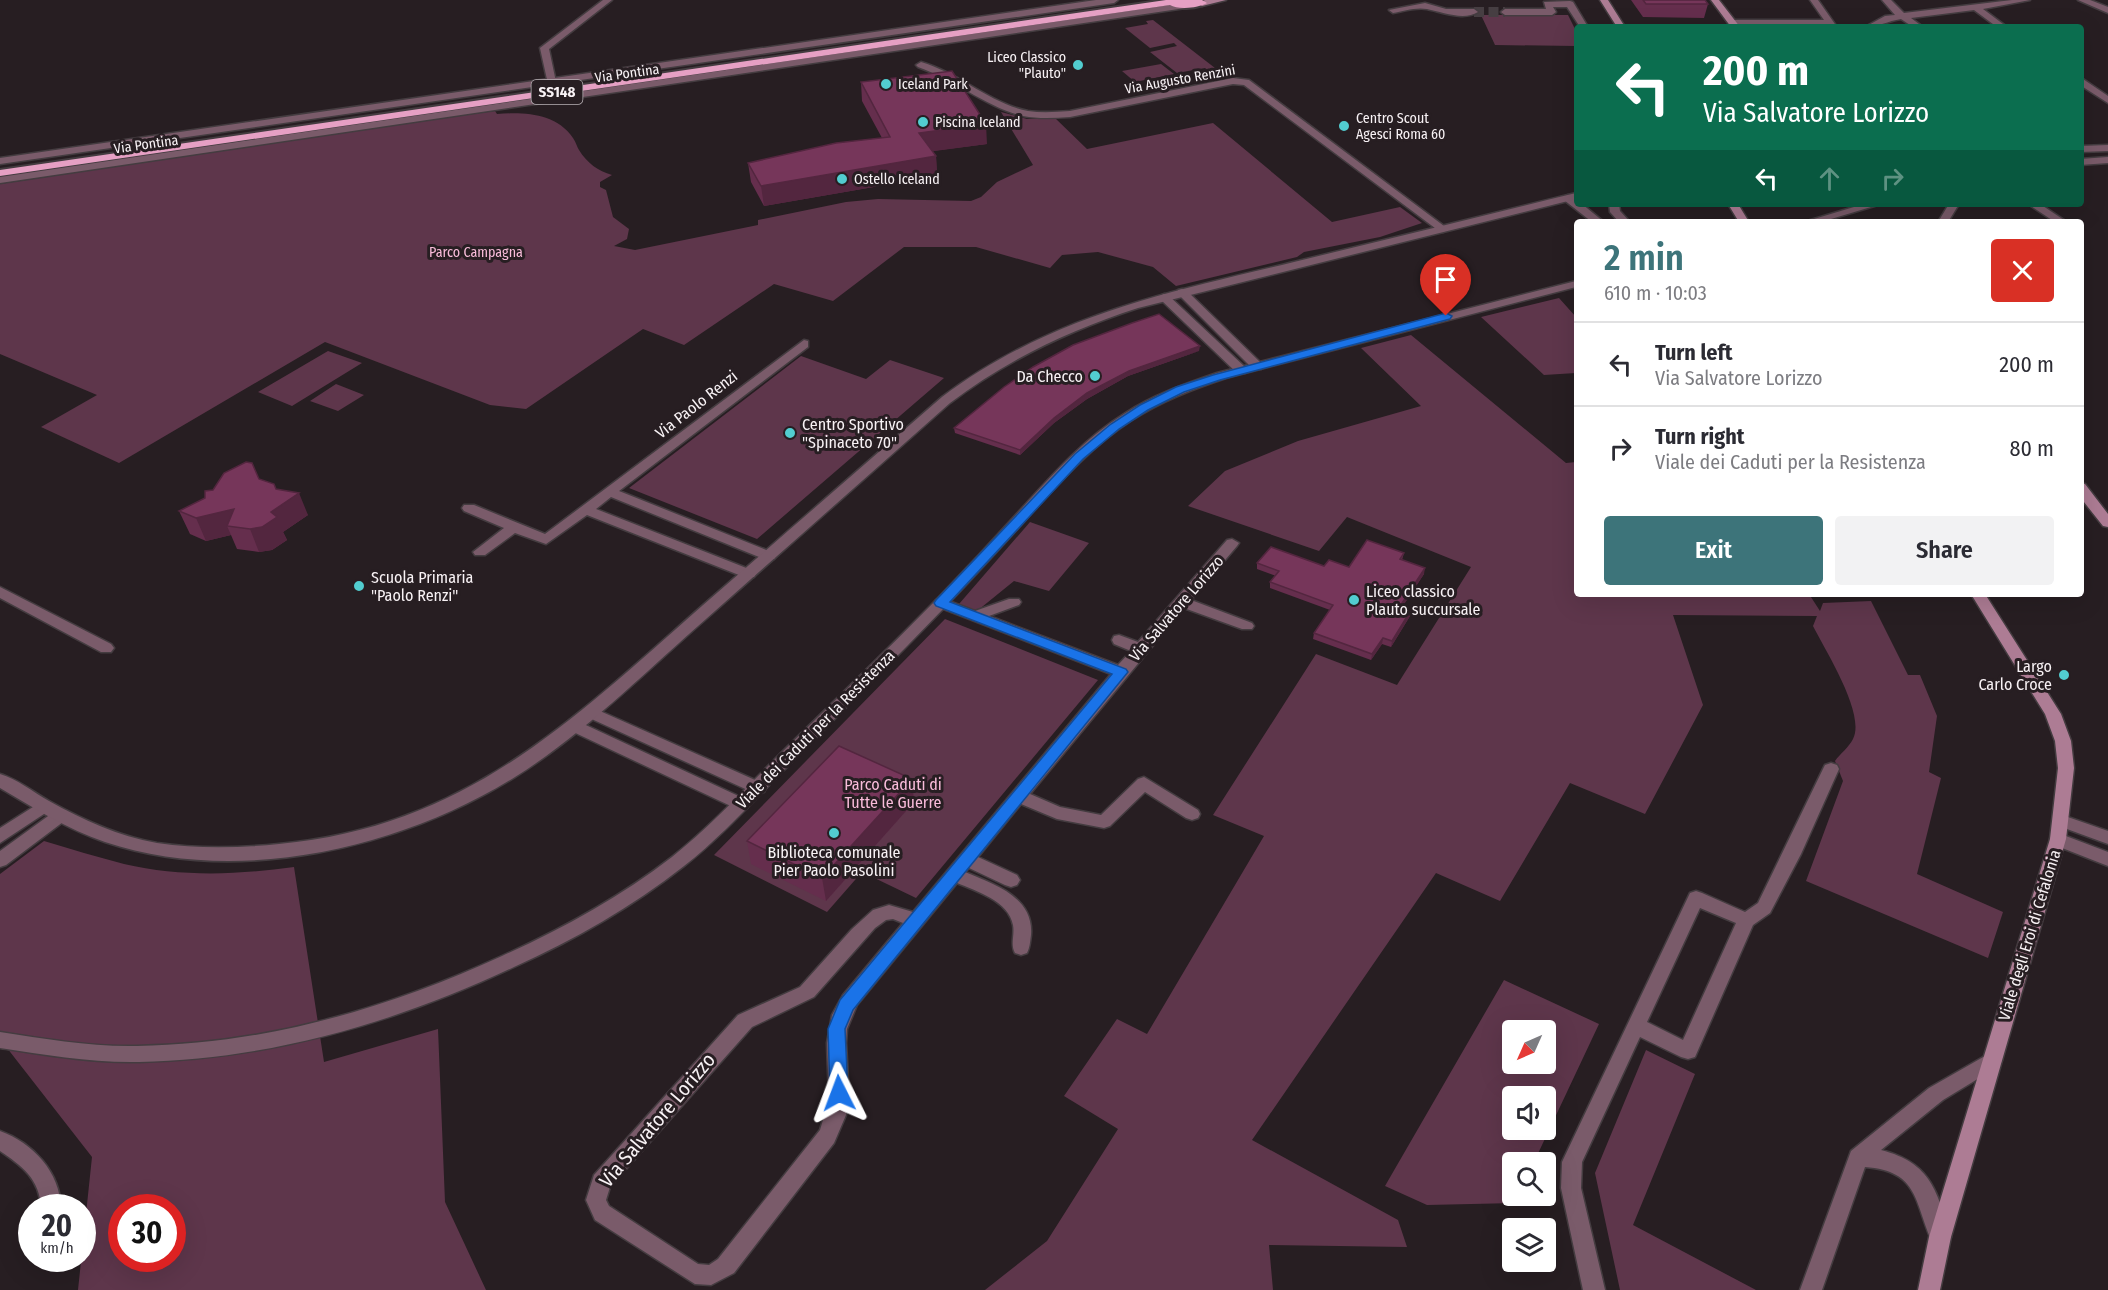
<!DOCTYPE html>
<html lang="en">
<head>
<meta charset="utf-8">
<style>
  :root { --surface:#fff; --page:#f2f2f3; --text:#2b2b33; --muted:#7c7c81; --line:#e1e1e2; --accent:#3d747a }
  body { margin:0; font-family:"Fira Sans Condensed",sans-serif; background:var(--page); color:var(--text); height:100vh; display:flex; flex-direction:column; font-size:22px; white-space:nowrap }
  * { box-sizing:border-box; margin:0 }
  p { font-size:20px; color:var(--muted) }
  .icon { flex:none; width:33px; height:33px; fill:none; stroke:currentColor; stroke-width:2; stroke-linecap:round; stroke-linejoin:round }
  .map { position:relative; flex:1; overflow:hidden }
  .panel { position:absolute; left:1574px; top:219px; width:510px; height:378px; display:flex; flex-direction:column; background:var(--surface); border-radius:6px; box-shadow:0 6px 24px #0002 }
  .panel>* { flex:none }
  .banner { position:absolute; left:1574px; top:24px; width:510px; height:183px; border-radius:6px; box-shadow:0 6px 24px #0002; background:#0b6e4f; color:#fff; overflow:hidden }
  .needle { width:39px; rotate:225deg }
  .controls { position:absolute; left:1502px; top:1020px; display:grid; gap:12px }
  .controls a { display:grid; place-items:center; width:54px; height:54px; border-radius:6px; background:var(--surface); box-shadow:0 6px 24px #0002; font-size:30px }
  .speed { position:absolute; left:18px; top:1194px; display:flex; gap:12px; font-size:30px; font-weight:700; text-align:center }
  .speed>* { display:grid; place-content:center; width:78px; height:78px; border-radius:50%; background:var(--surface); box-shadow:0 6px 24px #0002; line-height:1 }
  .speed small { font-size:15px; font-weight:400 }
  .speed .limit { border:9px solid #d22; background:#fff; color:#111 }
  .pin { position:absolute; display:grid; place-items:center; width:51px; height:51px; color:#fff; margin:-62px -26px; border-radius:50% 50% 50% 0; rotate:-45deg; box-shadow:0 0 6px #0007 }
  .pin .icon { rotate:45deg }
  .me { position:absolute; width:66px; margin:-33px; rotate:357deg; stroke-linejoin:round; filter:drop-shadow(0 0 4px #0008) }
  .turn { display:flex; align-items:center; gap:21px; height:126px; padding:0 30px; font-size:27px }
  .turn .icon { width:78px; height:78px; stroke-width:2.5 }
  .turn b { display:block; font-size:42px; line-height:51px }
  .lanes { display:flex; align-items:center; height:57px; padding:0 30px; background:#0003; justify-content:center; gap:30px; direction:ltr }
  .lanes .off { opacity:.35 }
  .round { display:grid; place-items:center; flex:none; width:63px; height:63px; border-radius:6px; background:var(--page) }
  .summary { display:flex; align-items:center; justify-content:space-between; height:102px; padding:0 30px }
  h1 { font-size:36px; font-weight:600; line-height:45px; color:var(--accent) }
  .button { display:flex; gap:12px; margin-top:auto; padding:12px 30px }
  .button a { flex:1; height:69px; border-radius:6px; background:var(--accent); color:#fff; font-size:24px; font-weight:600; line-height:69px; text-align:center }
  .button a+a { background:var(--page); color:var(--text) }
  ul { padding:0; list-style:none }
  li { display:flex; align-items:center; gap:18px; height:84px; padding:0 30px; border-top:2px solid var(--line) }
  li div { flex:1 }
  li b { display:block; font-size:22px }
  li em { font-style:normal }
  .map>svg:first-child { display:block }
  .green { fill:#5e364b; fill-rule:evenodd }
  .lines { fill:none; stroke-linecap:round; stroke-linejoin:round }
  .minor-tunnel { stroke:#463e42; stroke-width:10; stroke-dasharray:10 4.5; stroke-linecap:butt }
  .minor-casing { stroke:#443c40; stroke-width:3 }
  .tertiary-casing { stroke:#443c40; stroke-width:3 }
  .secondary-casing { stroke:#443c40; stroke-width:3 }
  .trunk-casing { stroke:#443c40; stroke-width:4 }
  .minor { fill:#7a5b6a; fill-rule:evenodd }
  .tertiary { fill:#7a5b6a; fill-rule:evenodd }
  .secondary { fill:#ad7c94; fill-rule:evenodd }
  .trunk { fill:#e6a0c4; fill-rule:evenodd }
  .wall { fill:#652e4d }
  .shaded-wall { fill:#53263f }
  .building { fill:#76365a; stroke:#53263f; stroke-width:1.5 }
  .route { fill:#1a73e8; stroke:#114b97; stroke-width:1.5 }
  .poi-dot { fill:#52cdd0; stroke:#271e22; stroke-width:2 }
  .labels { text-anchor:middle; stroke-width:6; stroke-linejoin:round; paint-order:stroke }
  .far-poi-label { font-size:14px; fill:#f8f2f5; stroke:#271e22; text-anchor:start }
  .far-street-label { font-size:14px; fill:#f8f2f5; stroke:#271e22 }
  .far-park-label { font-size:14px; fill:#f9bcda; stroke:#271e22 }
  .shield { fill:#271e22; stroke:#b9b2b6; stroke-width:1.5 }
  .shield-label { font-size:15px; font-weight:bold; fill:#f8f2f5 }
  .poi-label { font-size:16px; fill:#f8f2f5; stroke:#271e22; text-anchor:start }
  .street-label { font-size:16px; fill:#f8f2f5; stroke:#271e22 }
  .park-label { font-size:16px; fill:#f9bcda; stroke:#271e22 }
  .near-street-label { font-size:20px; fill:#f8f2f5; stroke:#271e22 }
</style>
</head>
<body>
<div class="map">
<svg width="2108" height="1290" viewBox="0 0 2108 1290">
  <rect width="100%" height="100%" fill="#271e22"/>
  <!-- green -->
  <path class="green" d="M1481,15h87l8,16v15l-81,-1z
    M1153,20l71,55 -8,1 -11,-8 -28,5 -27,-21 27,-6 -3,-3 -24,5 -25,-20 23,-4 -2,-3z
    M1161,64l13,10 -39,8 -13,-11z
    M495,111l2,3c27,-2 59,-1 76,24 3,4 4,9 6,12 8,13 19,21 33,25l-12,7v5l6,3 7,27 16,12 -2,10 -13,7 21,4 123,-25v-5l88,-18 32,-3 93,2 10,-4 16,-15 36,-17 -32,-53 26,7 28,-1 32,31 126,-26 119,99 68,-15 22,16 -42,14 -76,15 -7,5 -121,29 -23,-19 -55,-15 -36,3 -12,13 -74,-21h-72l-71,54 -59,-17 -90,61 -41,-16 -117,80 -36,-4 -165,-63 -206,121 -78,-36 56,-32 -97,-41v-170l369,-56z
    M1559,298l17,19v56l-32,2 -63,-58z
    M1411,335l155,128 10,-1v132h233l11,17 3,-8 48,-2 37,74h12l17,41 -8,56 12,6 -24,96 86,38 -15,46 -182,-77 37,-100 -8,-20c5,-7 14,-14 18,-22 13,-25 -28,-89 -40,-113l4,-10 -144,-1 30,90 -58,109 -75,-31 -70,118 -64,-28 -184,267 146,80 9,27 -138,-2 4,45h-288l62,-49 71,-112 -54,-33 53,-77 30,15 117,-198 -51,-21 103,-161 81,31 74,-118 -124,-50 -28,34 -131,-45 37,-35 73,-30 123,-35 -60,-58z
    M328,351l34,12 -70,43 -34,-14z
    M801,356l65,23 24,-19 54,18 -187,161 -128,-51z
    M336,384l28,11 -26,16 -28,-10z
    M1030,522l59,21 -40,48 -35,-10 -37,30 -18,-7z
    M945,619l153,61 -182,218 -54,-26 -35,40 -113,-57z
    M44,841c27,8 53,16 80,23 56,13 113,11 170,3l30,195 114,-33 7,173 41,88h-408l14,-133 -92,-118v-165zM122,1208h50v50h-50z
    M1504,980l95,44 -65,138h-22v34h7l-3,7 -89,2 -42,-19zM1512,1030h33v34h-33zM1512,1096h33v34h-33z
    M1646,1050l49,24 -62,151 123,65h-136l-25,-117z"/>
  <g class="lines">
    <!-- minor-tunnel -->
    <path class="minor-tunnel" d="M1474,12h31"/>
    <!-- minor casing -->
    <g class="minor-casing">
      <path id="minor" d="M603,0h9l-63,49 7,33 -8,2 -8,-36z
        M1810,0h8l19,27 -104,-1 -4,-3 4,-3h91z
        M1882,0h9l13,13 108,-13h18l-47,9 24,18h-10l-23,-17 -63,8 12,9h-10l-12,-8c-13,2 -23,8 -36,8l20,-11 10,-1z
        M2078,0h12l18,7v6z
        M1570,1l3,1 15,25h-8l-13,-20h-14l3,5 -4,3h-47l-4,-3 4,-3h41l-2,-7z
        M1425,3l21,6h28l4,3c-14,9 -36,0 -51,-3 -11,-2 -24,2 -34,4l-4,-3z
        M921,62c38,11 70,42 107,49 14,2 28,1 42,0l163,-33 16,2 199,149 -5,3 -4,-1 -195,-146 -11,-1 -163,33c-16,1 -31,2 -47,-1 -35,-8 -68,-36 -105,-49l-2,-2z
        M2080,77l28,19v7l-28,-18z
        M2108,145v6l-28,1v-6z
        M2108,157v6l-28,2v-6z
        M1568,195l8,4v5h6l22,18h-12l-28,-22 -1,-2z
        M1609,204h10l1,7 10,11h-11l-9,-10z
        M1949,204h10l-11,18h-10z
        M2028,204h12l27,18h-12z
        M1182,289l4,1 75,73v6h-8l-75,-75v-4z
        M1164,294l4,1 77,72v6h-8l-77,-74 -2,-2z
        M804,340l4,1v6l-189,144 155,62 2,3 -2,3h-10l-153,-62 -15,12 158,62 2,3 -2,3h-10l-157,-62 -41,29 -31,-11 -30,22h-10l-2,-3 31,-24 -40,-17 -2,-3 2,-3h10l71,29z
        M1232,539l7,4 -2,3 -46,54 61,23 2,3 -2,3h-10l-58,-21 -154,186 30,13 41,8 37,-36 6,-2 54,33 2,4 -2,4 -6,2 -6,-2 -41,-26 -35,34 -6,2 -47,-9 -36,-15 -43,53 39,18 3,5 -3,5 -6,2 -6,-2 -36,-17 -4,4c29,12 69,25 66,63 -1,7 -1,12 -4,18l-6,2 -6,-2c-5,-9 0,-18 -2,-28 -4,-24 -37,-34 -56,-42l-100,122 -10,24 -1,14 3,57 -3,15 -12,28 -100,130 -23,12 -16,-1 -100,-64 -9,-20 8,-25 144,-160 62,-28 52,-58 21,-19 16,-5 24,7 198,-238 -175,-68 -2,-3 2,-3h10l29,11 34,-12h10l2,3 -2,3 -30,11 129,49 13,-14 -17,-7 -2,-4 2,-4 5,-1 19,7 89,-102zM893,919l10,4 -60,72 -11,20 -5,28 2,57 -9,30 -102,129 -9,6 -11,-1 -89,-58 -3,-6 4,-13 142,-160 62,-30 61,-69 11,-8z
        M0,587l111,57 3,4 -3,4h-10l-101,-54z
        M591,707l173,77 2,4 -2,4h-12l-167,-76 -2,-4 2,-4z
        M575,720l172,80 2,4 -2,4 -6,2 -6,-2 -166,-78 -2,-4 2,-4z
        M1831,763l6,2 2,4 -38,85 -31,59 -17,12 -58,132 -7,2 -7,-2 -41,-20 -58,125 -1,26 24,102h-22l-22,-102 1,-26 128,-269 6,-2 6,2 43,19 13,-9 65,-134 2,-4zM1700,908l36,15 -53,117 -36,-18z
        M44,800l6,2 2,4 -2,4 -50,33v-15z
        M61,809l6,2 2,4 -2,4 -61,46 -6,2v-16l55,-40z
        M2062,815l46,16v13l-52,-19 -2,-4 2,-4z
        M2058,833l50,19v14l-56,-22 -2,-5 2,-5z
        M1992,1052l7,2 3,6 -3,6 -56,34 -62,50c51,13 56,42 70,87l-4,7 -7,3 -7,-3c-19,-41 -13,-73 -68,-77l-43,123h-22l51,-139 78,-63z
        M0,1131c33,12 60,41 61,77h-20c-1,-29 -19,-42 -41,-57z"/>
    </g>
    <!-- tertiary casing -->
    <g class="tertiary-casing">
      <path id="tertiary" d="M1096,0h22l-4,3 -1114,161v-6z
        M1196,1l3,1v4l-1199,177v-6z
        M1576,193v6l-438,109c-68,22 -130,51 -188,95 -81,72 -163,144 -244,216 -62,54 -121,114 -191,158 -115,72 -278,109 -410,65 -38,-13 -71,-34 -105,-54v-14c17,5 33,18 49,27 34,19 69,35 108,42 41,6 82,5 122,1 186,-17 291,-122 423,-238 80,-70 160,-139 240,-209 108,-81 223,-104 352,-135 94,-23 188,-46 282,-69z
        M1864,204h17l-60,18h-17z
        M1576,281v6l-350,91c-33,11 -65,23 -94,42 -39,25 -71,61 -102,95 -28,31 -56,62 -85,92 -53,55 -107,108 -160,162 -33,33 -64,68 -101,97 -52,41 -110,74 -170,101 -119,56 -243,92 -375,95 -47,1 -93,-7 -139,-14v-16c46,7 91,15 137,14 129,-2 249,-37 365,-90 60,-27 118,-59 170,-99 38,-30 71,-66 105,-100 54,-53 108,-105 161,-159 29,-30 57,-60 85,-91 30,-33 62,-69 101,-93 29,-19 61,-30 93,-41z"/>
    </g>
    <!-- secondary casing -->
    <g class="secondary-casing">
      <path id="secondary" d="M1205,0h21l-24,6 -4,-3z
        M1600,0h8l17,27h-8z
        M1711,0h8l21,27h-9z
        M1728,204h10l11,18h-10z
        M2080,483l5,1 23,30v13l-5,-1 -23,-29z
        M1971,594h14l76,120 10,27 3,27 -8,71 -115,398 -11,53h-22l11,-53 121,-398 8,-71 -3,-27 -10,-27z"/>
    </g>
    <!-- trunk casing -->
    <g class="trunk-casing">
      <path id="trunk" d="M1166,0h36l5,3c-8,5 -29,7 -37,2l-1170,171v-6z"/>
    </g>
    <!-- minor -->
    <use href="#minor" class="minor"/>
    <!-- tertiary -->
    <use href="#tertiary" class="tertiary"/>
    <!-- secondary -->
    <use href="#secondary" class="secondary"/>
    <!-- trunk -->
    <use href="#trunk" class="trunk"/>
  </g>
  <!-- wall -->
  <path class="wall" d="M1631,0h74l3,4 -4,14 -61,-1z
    M861,82l126,62 -55,7 4,5 1,20 -173,30 -13,-24 -3,-19 134,-25 -20,-37z
    M1199,351l-71,25 -41,23 -33,24 -34,32 -65,-22 -1,-5z
    M276,489l32,26 -25,17 4,8 -15,10 -13,2 -22,-3 -6,-14 -25,6 -16,-7 -11,-23z
    M1404,553l-2,7 22,14 -22,33 8,9 -19,31 -9,-3 -11,16 -58,-21 1,-6 16,-23 -60,-22v-6l6,-6 -19,-7v-6l92,4z
    M912,779l2,23 -88,99 -75,-37 -4,-23z"/>
  <!-- shaded-wall -->
  <path class="shaded-wall" d="M986,124l1,20 -67,9 -1,-20z
    M936,156l1,20 -173,30 -3,-20z
    M1200,346l-1,5 -71,25 -41,23 -33,24 -34,32v-5l34,-32 33,-25 42,-22z
    M299,493l9,22 -25,17 4,8 -15,10 -13,2 -9,-23 21,-17z
    M234,509l-7,17 4,9 -25,6 -10,-23z
    M1425,568l-1,6 -25,38 1,-6z
    M1411,610l-1,6 -19,31 1,-6z
    M1383,638l-1,6 -11,16 1,-6z
    M912,779l2,23 -88,99 -4,-23z"/>
  <!-- building -->
  <path class="building" d="M1643,0h62l3,4h-62z
    M952,71l34,53 -67,9 17,23 -175,30 -13,-23 88,-20 54,-6 -29,-55z
    M1159,314l41,32 -71,25 -42,22 -33,25 -34,32 -66,-22 50,-41 29,-20 40,-22 59,-22z
    M246,462l6,1 7,16 15,5 2,5 23,4 -28,19 6,5 -15,10 -12,2 -23,-3 7,-17 -38,9 -17,-7 26,-13v-7l8,-1 11,-17z
    M1367,540l37,13 -4,6 25,9 -25,38 11,4 -19,31 -9,-3 -11,16 -58,-21 19,-28 -63,-23 9,-11 -22,-8 14,-16 53,19 5,-6 20,7z
    M839,746l73,33 -90,99 -75,-37z"/>
  <!-- route -->
  <path class="route" d="M1446,313l6,3 -2,3 -230,61 -36,12 -36,18 -29,19 -36,30 -133,143 176,67 2,3 -275,338 -8,19 3,64 -3,5 -6,3 -6,-3 -3,-5 -2,-64 12,-29 272,-326 -176,-68 -2,-3 2,-3 139,-146 36,-30 29,-19 36,-18 37,-12z"/>
  <!-- markers -->
  <g class="poi-dot">
    <circle cx="1078" cy="65" r="6"/>
    <circle cx="886" cy="84" r="6"/>
    <circle cx="923" cy="122" r="6"/>
    <circle cx="1344" cy="126" r="6"/>
    <circle cx="842" cy="179" r="6"/>
    <circle cx="1095" cy="376" r="6"/>
    <circle cx="790" cy="433" r="6"/>
    <circle cx="359" cy="586" r="6"/>
    <circle cx="1354" cy="600" r="6"/>
    <circle cx="2064" cy="675" r="6"/>
    <circle cx="834" cy="833" r="6"/>
  </g>
  <g class="labels">
    <!-- far-poi labels -->
    <g class="far-poi-label">
      <text x="1066" y="62" text-anchor="end">Liceo Classico<tspan x="1066" dy="16">"Plauto"</tspan></text>
      <text x="898" y="89">Iceland Park</text>
      <text x="1356" y="123">Centro Scout<tspan x="1356" dy="16">Agesci Roma 60</tspan></text>
      <text x="935" y="127">Piscina Iceland</text>
      <text x="854" y="184">Ostello Iceland</text>
    </g>
    <!-- far-street labels -->
    <g class="far-street-label">
      <text transform="translate(627 73) rotate(-8)" y="5">Via Pontina</text>
      <text transform="translate(1180 79) rotate(-10)" y="5">Via Augusto Renzini</text>
      <text transform="translate(146 144) rotate(-8)" y="5">Via Pontina</text>
    </g>
    <!-- far-park labels -->
    <g class="far-park-label">
      <text x="476" y="257">Parco Campagna</text>
    </g>
    <!-- shield labels -->
    <rect class="shield" x="531.5" y="80" width="51" height="24" rx="4.5"/>
    <g class="shield-label">
      <text x="557" y="97">SS148</text>
    </g>
    <!-- poi labels -->
    <g class="poi-label">
      <text x="1083" y="382" text-anchor="end">Da Checco</text>
      <text x="802" y="430">Centro Sportivo<tspan x="802" dy="18">"Spinaceto 70"</tspan></text>
      <text x="371" y="583">Scuola Primaria<tspan x="371" dy="18">"Paolo Renzi"</tspan></text>
      <text x="1366" y="597">Liceo classico<tspan x="1366" dy="18">Plauto succursale</tspan></text>
      <text x="2052" y="672" text-anchor="end">Largo<tspan x="2052" dy="18">Carlo Croce</tspan></text>
      <text x="834" y="858" text-anchor="middle">Biblioteca comunale<tspan x="834" dy="18">Pier Paolo Pasolini</tspan></text>
    </g>
    <!-- street labels -->
    <g class="street-label">
      <text transform="translate(696 404) rotate(-38)" y="6">Via Paolo Renzi</text>
      <text transform="translate(1176 608) rotate(-49)" y="6">Via Salvatore Lorizzo</text>
      <text transform="translate(815 729) rotate(-45)" y="6">Viale dei Caduti per la Resistenza</text>
      <text transform="translate(2029 935) rotate(-73)" y="6">Viale degli Eroi di Cefalonia</text>
    </g>
    <!-- park labels -->
    <g class="park-label">
      <text x="893" y="790">Parco Caduti di<tspan x="893" dy="18">Tutte le Guerre</tspan></text>
    </g>
    <!-- near-street labels -->
    <g class="near-street-label">
      <text transform="translate(657 1120) rotate(-50)" y="7">Via Salvatore Lorizzo</text>
    </g>
  </g>
</svg>
<div class="controls">
<a><svg class="needle" viewBox="-14 -14 28 28"><path d="M0-13l5 13h-10z" fill="#e53935"/><path d="M0 13l5-13h-10z" fill="#7c7c81"/></svg></a>
<a><svg class="icon" aria-label="sound" viewBox="0 0 24 24"><path d="M4 9h4l5-4v14l-5-4H4zM17 9q2 3 0 6"/></svg></a>
<a><svg class="icon" aria-label="search" viewBox="0 0 24 24"><circle cx="10" cy="10" r="6"/><path d="M15 15l6 6"/></svg></a>
<a><svg class="icon" aria-label="layers" viewBox="0 0 24 24"><path d="M12 4l9 5-9 5-9-5zM3 14l9 5 9-5"/></svg></a>
</div>
<div class="speed"><div>20<small>km/h</small></div><div class="limit">30</div></div>
<div class="pin" style="left:1446px;top:316px;background:#d93025"><svg class="icon" aria-label="arrive" viewBox="0 0 24 24"><path d="M6 21V4h12l-3 4 3 4H6"/></svg></div>
<svg class="me" style="left:839px;top:1093px" viewBox="-20 -20 40 40"><path d="M0-17L14 15 0 8-14 15z" fill="#1a73e8" stroke="#fff" stroke-width="4"/></svg>
<div class="banner">
<div class="turn"><svg class="icon" aria-label="left" viewBox="0 0 24 24"><path d="M17 20v-9H6M10 6l-5 5 5 5"/></svg><div><b>200 m</b>Via Salvatore Lorizzo</div></div>
<div class="lanes"><svg class="icon" aria-label="left" viewBox="0 0 24 24"><path d="M17 20v-9H6M10 6l-5 5 5 5"/></svg><svg class="icon off" aria-label="ahead" viewBox="0 0 24 24"><path d="M12 20V5M6 11l6-6 6 6"/></svg><svg class="icon off" aria-label="right" viewBox="0 0 24 24"><path d="M7 20v-9h11M14 6l5 5-5 5"/></svg></div>
</div>
<section class="panel">
<div class="summary"><div><h1>2 min</h1><p>610 m · 10:03</p></div><a class="round" style="background:#d93025;color:#fff"><svg class="icon" aria-label="close" viewBox="0 0 24 24"><path d="M6 6l12 12M18 6L6 18"/></svg></a></div>
<ul>
<li><svg class="icon" aria-label="left" viewBox="0 0 24 24"><path d="M17 20v-9H6M10 6l-5 5 5 5"/></svg><div><b>Turn left</b><p>Via Salvatore Lorizzo</p></div><em>200 m</em></li>
<li><svg class="icon" aria-label="right" viewBox="0 0 24 24"><path d="M7 20v-9h11M14 6l5 5-5 5"/></svg><div><b>Turn right</b><p>Viale dei Caduti per la Resistenza</p></div><em>80 m</em></li>
</ul>
<div class="button"><a>Exit</a><a>Share</a></div>
</section>
</div>
</body>
</html>
